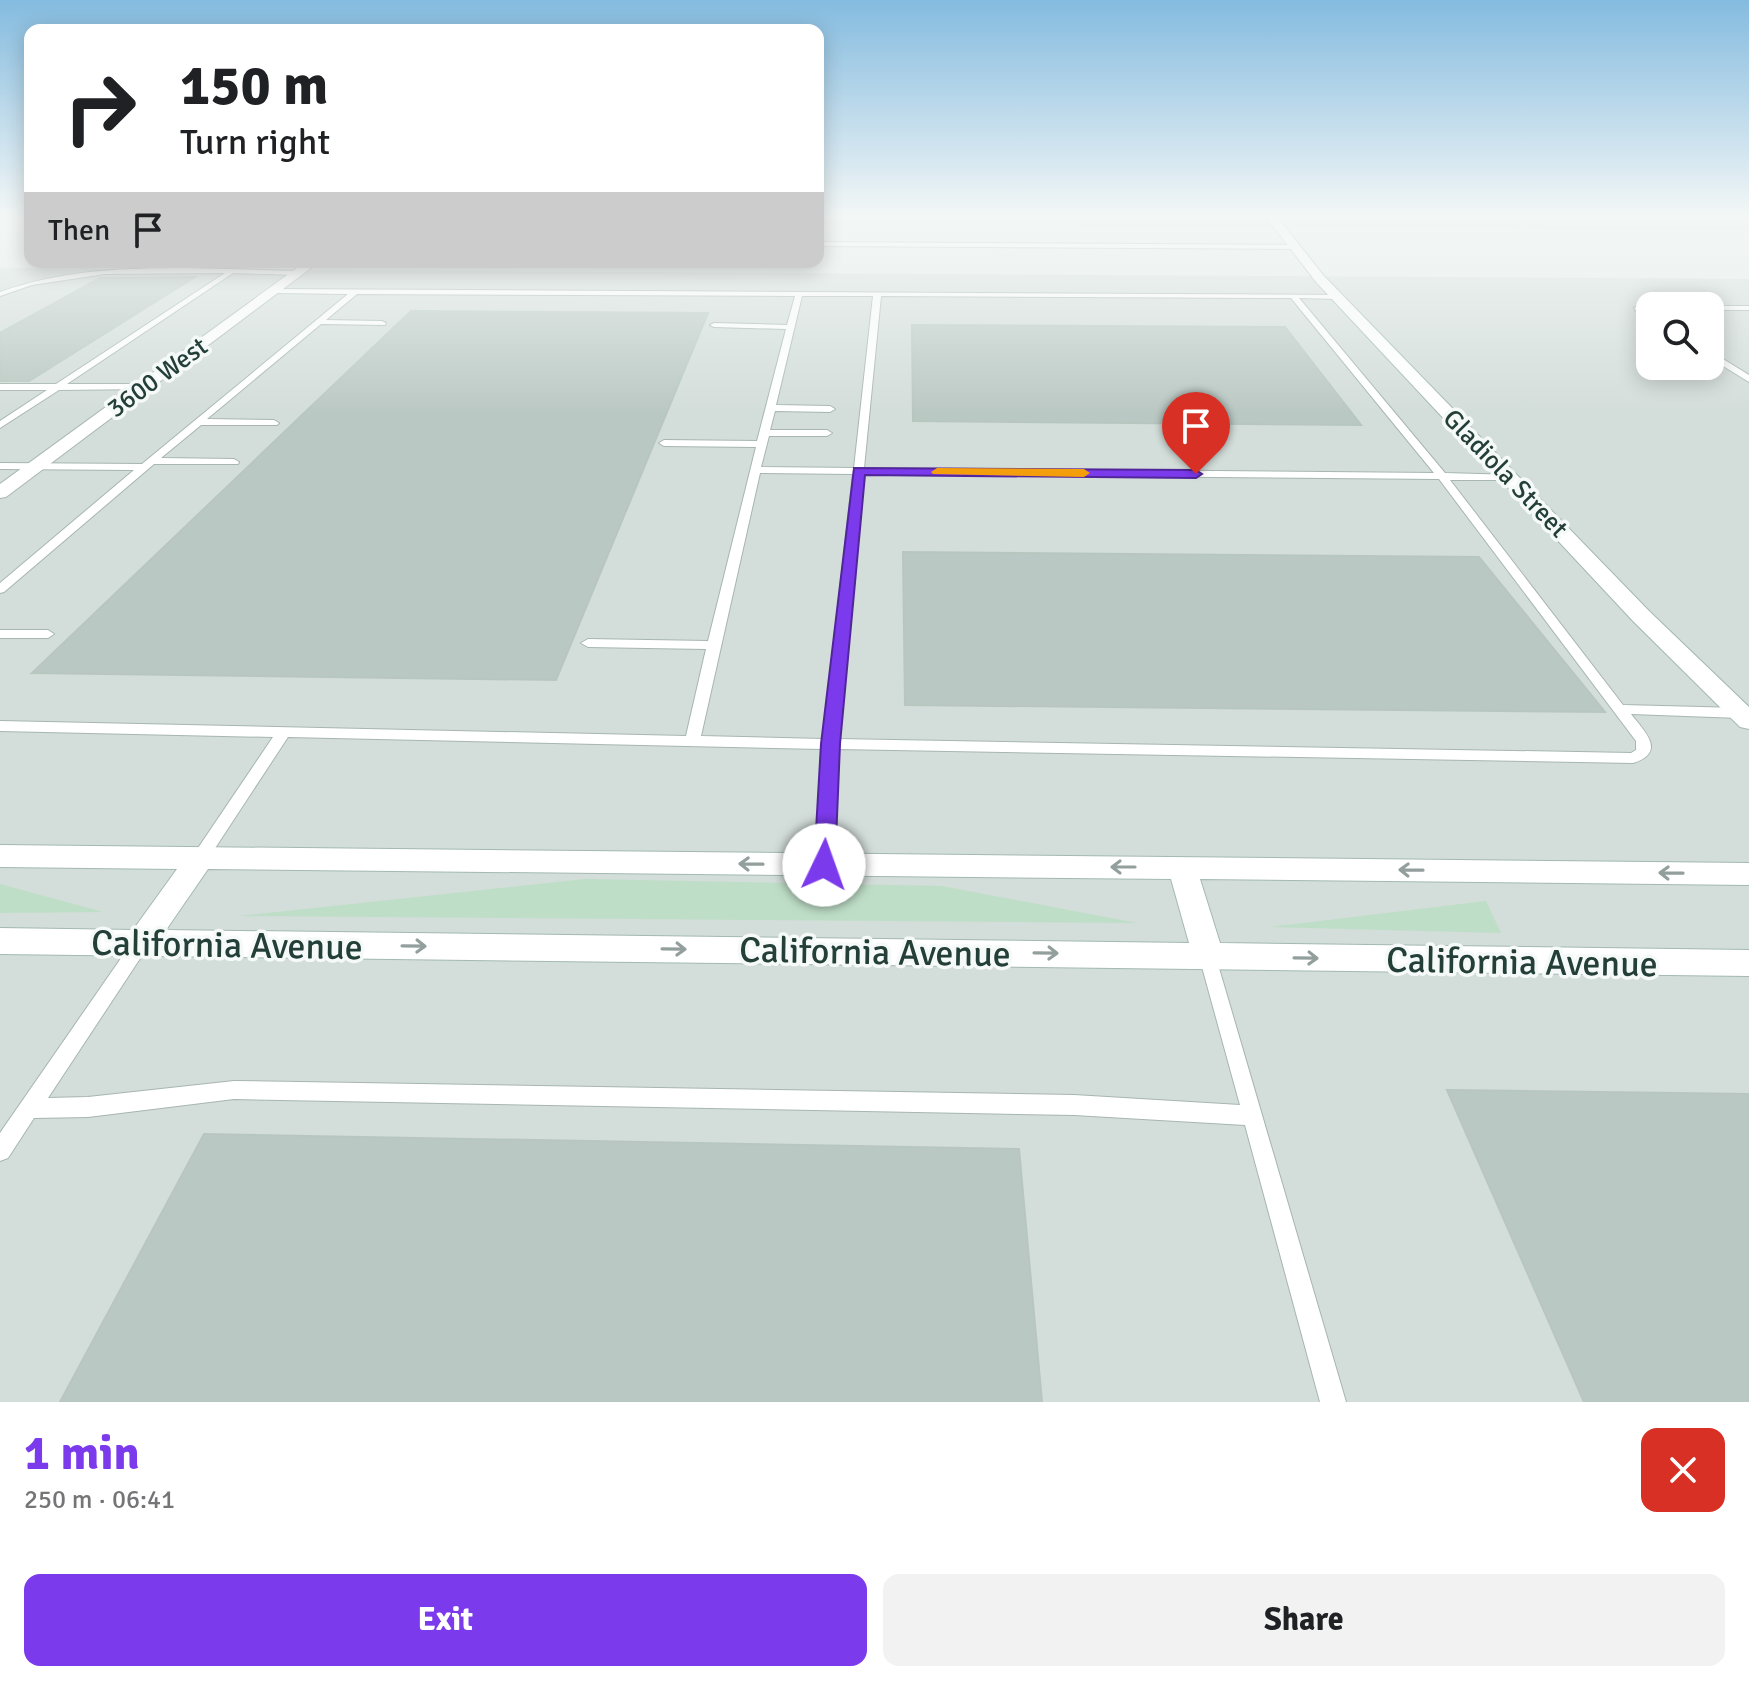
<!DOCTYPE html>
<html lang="en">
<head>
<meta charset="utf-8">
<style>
  :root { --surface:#fff; --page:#f2f2f2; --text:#202124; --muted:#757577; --accent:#7c3aed }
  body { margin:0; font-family:Signika,sans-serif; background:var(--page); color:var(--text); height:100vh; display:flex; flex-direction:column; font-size:30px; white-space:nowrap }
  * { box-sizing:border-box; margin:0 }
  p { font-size:26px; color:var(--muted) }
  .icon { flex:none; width:44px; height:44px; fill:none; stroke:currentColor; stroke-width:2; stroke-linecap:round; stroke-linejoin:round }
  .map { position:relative; height:1402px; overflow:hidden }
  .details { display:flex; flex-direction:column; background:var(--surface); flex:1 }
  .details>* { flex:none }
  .hud { position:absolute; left:24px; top:24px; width:800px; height:244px; border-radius:16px; box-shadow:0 4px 20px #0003; background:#fff; color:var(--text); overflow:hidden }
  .controls { position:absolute; left:1636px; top:292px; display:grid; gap:16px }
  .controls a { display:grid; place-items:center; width:88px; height:88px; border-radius:16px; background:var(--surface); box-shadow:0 4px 20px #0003; font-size:40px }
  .pin { position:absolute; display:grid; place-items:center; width:68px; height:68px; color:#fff; margin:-82px -34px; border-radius:50% 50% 50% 0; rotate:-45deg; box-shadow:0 0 8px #0007 }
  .pin .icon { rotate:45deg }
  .me { position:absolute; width:88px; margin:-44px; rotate:3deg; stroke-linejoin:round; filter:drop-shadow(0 0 6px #0008) }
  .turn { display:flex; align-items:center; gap:28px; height:168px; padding:0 24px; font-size:36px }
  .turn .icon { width:104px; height:104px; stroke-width:2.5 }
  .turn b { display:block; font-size:56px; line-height:68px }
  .then { display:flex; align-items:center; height:76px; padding:0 24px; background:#0003; gap:16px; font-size:30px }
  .round { display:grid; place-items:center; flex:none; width:84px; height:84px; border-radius:16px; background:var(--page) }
  .overview { display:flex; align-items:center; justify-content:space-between; height:136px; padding:0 24px }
  h1 { font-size:48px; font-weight:700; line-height:60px; color:var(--accent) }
  .button { display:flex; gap:16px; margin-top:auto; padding:16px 24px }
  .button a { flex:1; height:92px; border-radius:16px; background:var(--accent); color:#fff; font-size:32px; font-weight:700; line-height:92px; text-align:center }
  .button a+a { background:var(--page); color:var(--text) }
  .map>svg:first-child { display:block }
  .built { fill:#d3ddd9; fill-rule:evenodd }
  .green { fill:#bedec7 }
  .building { fill:#bac8c3; stroke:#b7c7c0; stroke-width:2 }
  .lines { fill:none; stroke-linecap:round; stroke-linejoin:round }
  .lane-casing { stroke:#a7b6b1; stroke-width:2 }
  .street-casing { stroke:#a7b6b1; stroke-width:2 }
  .secondary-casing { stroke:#a3b9b1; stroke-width:2 }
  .lane { fill:#fff; fill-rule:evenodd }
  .street { fill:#fff; fill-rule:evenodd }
  .secondary { fill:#fff; fill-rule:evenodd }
  .oneway { stroke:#929f9c }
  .route { fill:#7c3aed; stroke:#51269a; stroke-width:2 }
  .slow { fill:#f59e0b }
  .labels { text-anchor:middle; stroke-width:7; stroke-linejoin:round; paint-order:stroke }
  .far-street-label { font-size:26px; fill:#243f38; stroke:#f5faf8 }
  .near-street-label { font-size:36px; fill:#243f38; stroke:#f5faf8 }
</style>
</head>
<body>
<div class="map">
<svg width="1749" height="1402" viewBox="0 0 1749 1402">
  <rect width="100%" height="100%" fill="#e5eeea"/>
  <!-- built -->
  <path class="built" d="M818,217h931v13l-931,-5z
    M0,268l1749,11v1123h-1749zM1650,306h60v60h-60z"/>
  <!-- green -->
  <path class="green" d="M585,879l357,7 195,37 -898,-7z
    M0,884l103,28 -103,1z
    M1486,901l15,32 -232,-6z"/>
  <!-- building -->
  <path class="building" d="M195,277l-166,104h-29v-48l100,-55z
    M411,311l297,2 -152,367 -524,-7z
    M912,325l373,2 76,98 -448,-4z
    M903,552l576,5 126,155 -700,-7z
    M1447,1090l302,4v308h-165z
    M204,1134l815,15 23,253h-982z"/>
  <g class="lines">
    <!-- lane casing -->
    <g class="lane-casing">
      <path id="lane" d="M818,242l479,3 3,2 -3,2 -479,-3z
        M187,268l112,3 4,2 -4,2 -66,-2 -166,111h77l4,3 -1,2 -88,1 -59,38v-7l47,-31h-47v-6h56l169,-111 -120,1 -73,11 -32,11v-4c61,-22 123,-24 187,-24z
        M270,289l1071,6 1,2 -4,2 -39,-1 146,175 70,2v4l-4,1h-61l173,225 117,3 7,5 -7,5 -109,-4c14,18 36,38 2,49l-796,-14 -5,116 -2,5 -6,1 -6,-1 -2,-5 6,-116 -534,-12 -82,125 -6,2 -6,-2 -2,-4 2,-4 79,-117 -273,-6v-10l686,15 20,-87 -118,-2 -7,-4 7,-4 120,2 48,-194 -92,-1 -5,-3 5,-3 93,1 29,-112 -72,-2 -4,-2 4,-2 73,2 8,-29 -438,-2 -31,26 56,1 4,2 -1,2 -64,-1 -114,95 67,1 5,3 -2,2h-76l-40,33 73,1 5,3 -1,2h-84l-150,128 -4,1v-10l134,-113 -134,-1v-6l142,1 206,-170 -75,-1h-3zM802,296h71l-19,172 -93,-1 8,-31h58l5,-3 -5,-3h-57l5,-19 55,1 5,-3 -5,-3 -54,-1zM881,296l410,2 143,175 -570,-5zM760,473l93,1 -30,265 -122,-3zM863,474l576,5 197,262v9l-5,3 -793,-14z
        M1638,306h13l-1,4h-3l3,3v5l-15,-8 -1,-2z
        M1709,306h40v4h-39z
        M1710,351l39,24v7l-39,-24z
        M0,630h48l6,4 -6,4h-48z
        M141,936l6,2 3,5 -3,5 -99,150 40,-1 146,-16 840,14 166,10 -41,-149 3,-5 6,-3 6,3 132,451h-26l-75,-277 -171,-10 -840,-16 -146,18 -54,1 -26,40 -8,3v-28l135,-195z"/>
    </g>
    <!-- street casing -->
    <g class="street-casing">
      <path id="street" d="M305,262h14l-313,235 -6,1v-14z"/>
    </g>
    <!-- secondary casing -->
    <g class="secondary-casing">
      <path id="secondary" d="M1266,217h11l47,59 325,335 100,96v22l-9,-2 -107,-106 -317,-339z
        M0,845l1749,18v22l-549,-6 20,64 529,7v26l-1749,-22v-26l133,2 44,-61 -177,-2zM208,869l963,10 18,64 -1023,-13z"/>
    </g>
    <!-- lane -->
    <use href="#lane" class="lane"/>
    <!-- street -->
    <use href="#street" class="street"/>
    <!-- secondary -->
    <use href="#secondary" class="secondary"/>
  </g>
  <!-- one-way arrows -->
  <defs><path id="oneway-shaft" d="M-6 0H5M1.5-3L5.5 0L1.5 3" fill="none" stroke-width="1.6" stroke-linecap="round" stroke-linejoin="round" transform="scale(2)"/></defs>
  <g class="oneway">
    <use href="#oneway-shaft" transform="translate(751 864) rotate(-179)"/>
    <use href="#oneway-shaft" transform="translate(1123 867) rotate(-180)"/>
    <use href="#oneway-shaft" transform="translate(1411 870) rotate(-179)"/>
    <use href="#oneway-shaft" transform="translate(1671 873) rotate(-179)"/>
    <use href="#oneway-shaft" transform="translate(414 946) rotate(1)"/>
    <use href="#oneway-shaft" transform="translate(674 949) rotate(1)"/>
    <use href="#oneway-shaft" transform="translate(1046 953) rotate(1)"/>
    <use href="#oneway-shaft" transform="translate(1306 958) rotate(1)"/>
  </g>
  <!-- sky -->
  <linearGradient id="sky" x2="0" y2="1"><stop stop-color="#84bbdf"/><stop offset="0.52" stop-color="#f3f7f6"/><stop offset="1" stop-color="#f3f7f6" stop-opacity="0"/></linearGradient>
  <rect width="1749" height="414" fill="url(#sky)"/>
  <!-- route -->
  <path class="route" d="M854,468l342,2 6,4 -6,4 -331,-3 -25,269 -5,121 -3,5 -8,3 -7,-3 -3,-5 7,-121z"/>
  <!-- slow -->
  <path class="slow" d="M937,468l147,1 6,4 -6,4 -151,-3 -2,-2z"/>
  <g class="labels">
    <!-- far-street labels -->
    <g class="far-street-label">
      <text transform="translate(157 377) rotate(-36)" y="9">3600 West</text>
      <text transform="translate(1506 473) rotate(46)" y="9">Gladiola Street</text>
    </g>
    <!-- near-street labels -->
    <g class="near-street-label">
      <text transform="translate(227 944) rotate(1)" y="13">California Avenue</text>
      <text transform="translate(875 951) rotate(1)" y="13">California Avenue</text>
      <text transform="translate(1522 961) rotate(1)" y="13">California Avenue</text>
    </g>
  </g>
</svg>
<div class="controls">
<a><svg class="icon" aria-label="search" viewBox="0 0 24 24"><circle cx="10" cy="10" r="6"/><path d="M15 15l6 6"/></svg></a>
</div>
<div class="pin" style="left:1196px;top:474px;background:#d93025"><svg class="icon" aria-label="arrive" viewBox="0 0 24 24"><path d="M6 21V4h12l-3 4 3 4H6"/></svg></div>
<svg class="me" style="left:824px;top:865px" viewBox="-20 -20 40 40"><circle r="19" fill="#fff"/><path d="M0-13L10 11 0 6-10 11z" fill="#7c3aed"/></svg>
<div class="hud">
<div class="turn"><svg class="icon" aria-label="right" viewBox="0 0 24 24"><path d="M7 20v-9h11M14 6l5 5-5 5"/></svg><div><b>150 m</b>Turn right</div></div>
<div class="then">Then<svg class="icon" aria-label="arrive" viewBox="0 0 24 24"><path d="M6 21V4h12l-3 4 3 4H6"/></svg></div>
</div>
</div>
<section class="details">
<div class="overview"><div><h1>1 min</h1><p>250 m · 06:41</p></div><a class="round" style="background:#d93025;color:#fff"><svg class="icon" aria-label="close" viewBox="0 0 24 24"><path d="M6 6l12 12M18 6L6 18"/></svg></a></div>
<div class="button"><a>Exit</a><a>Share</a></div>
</section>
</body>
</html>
